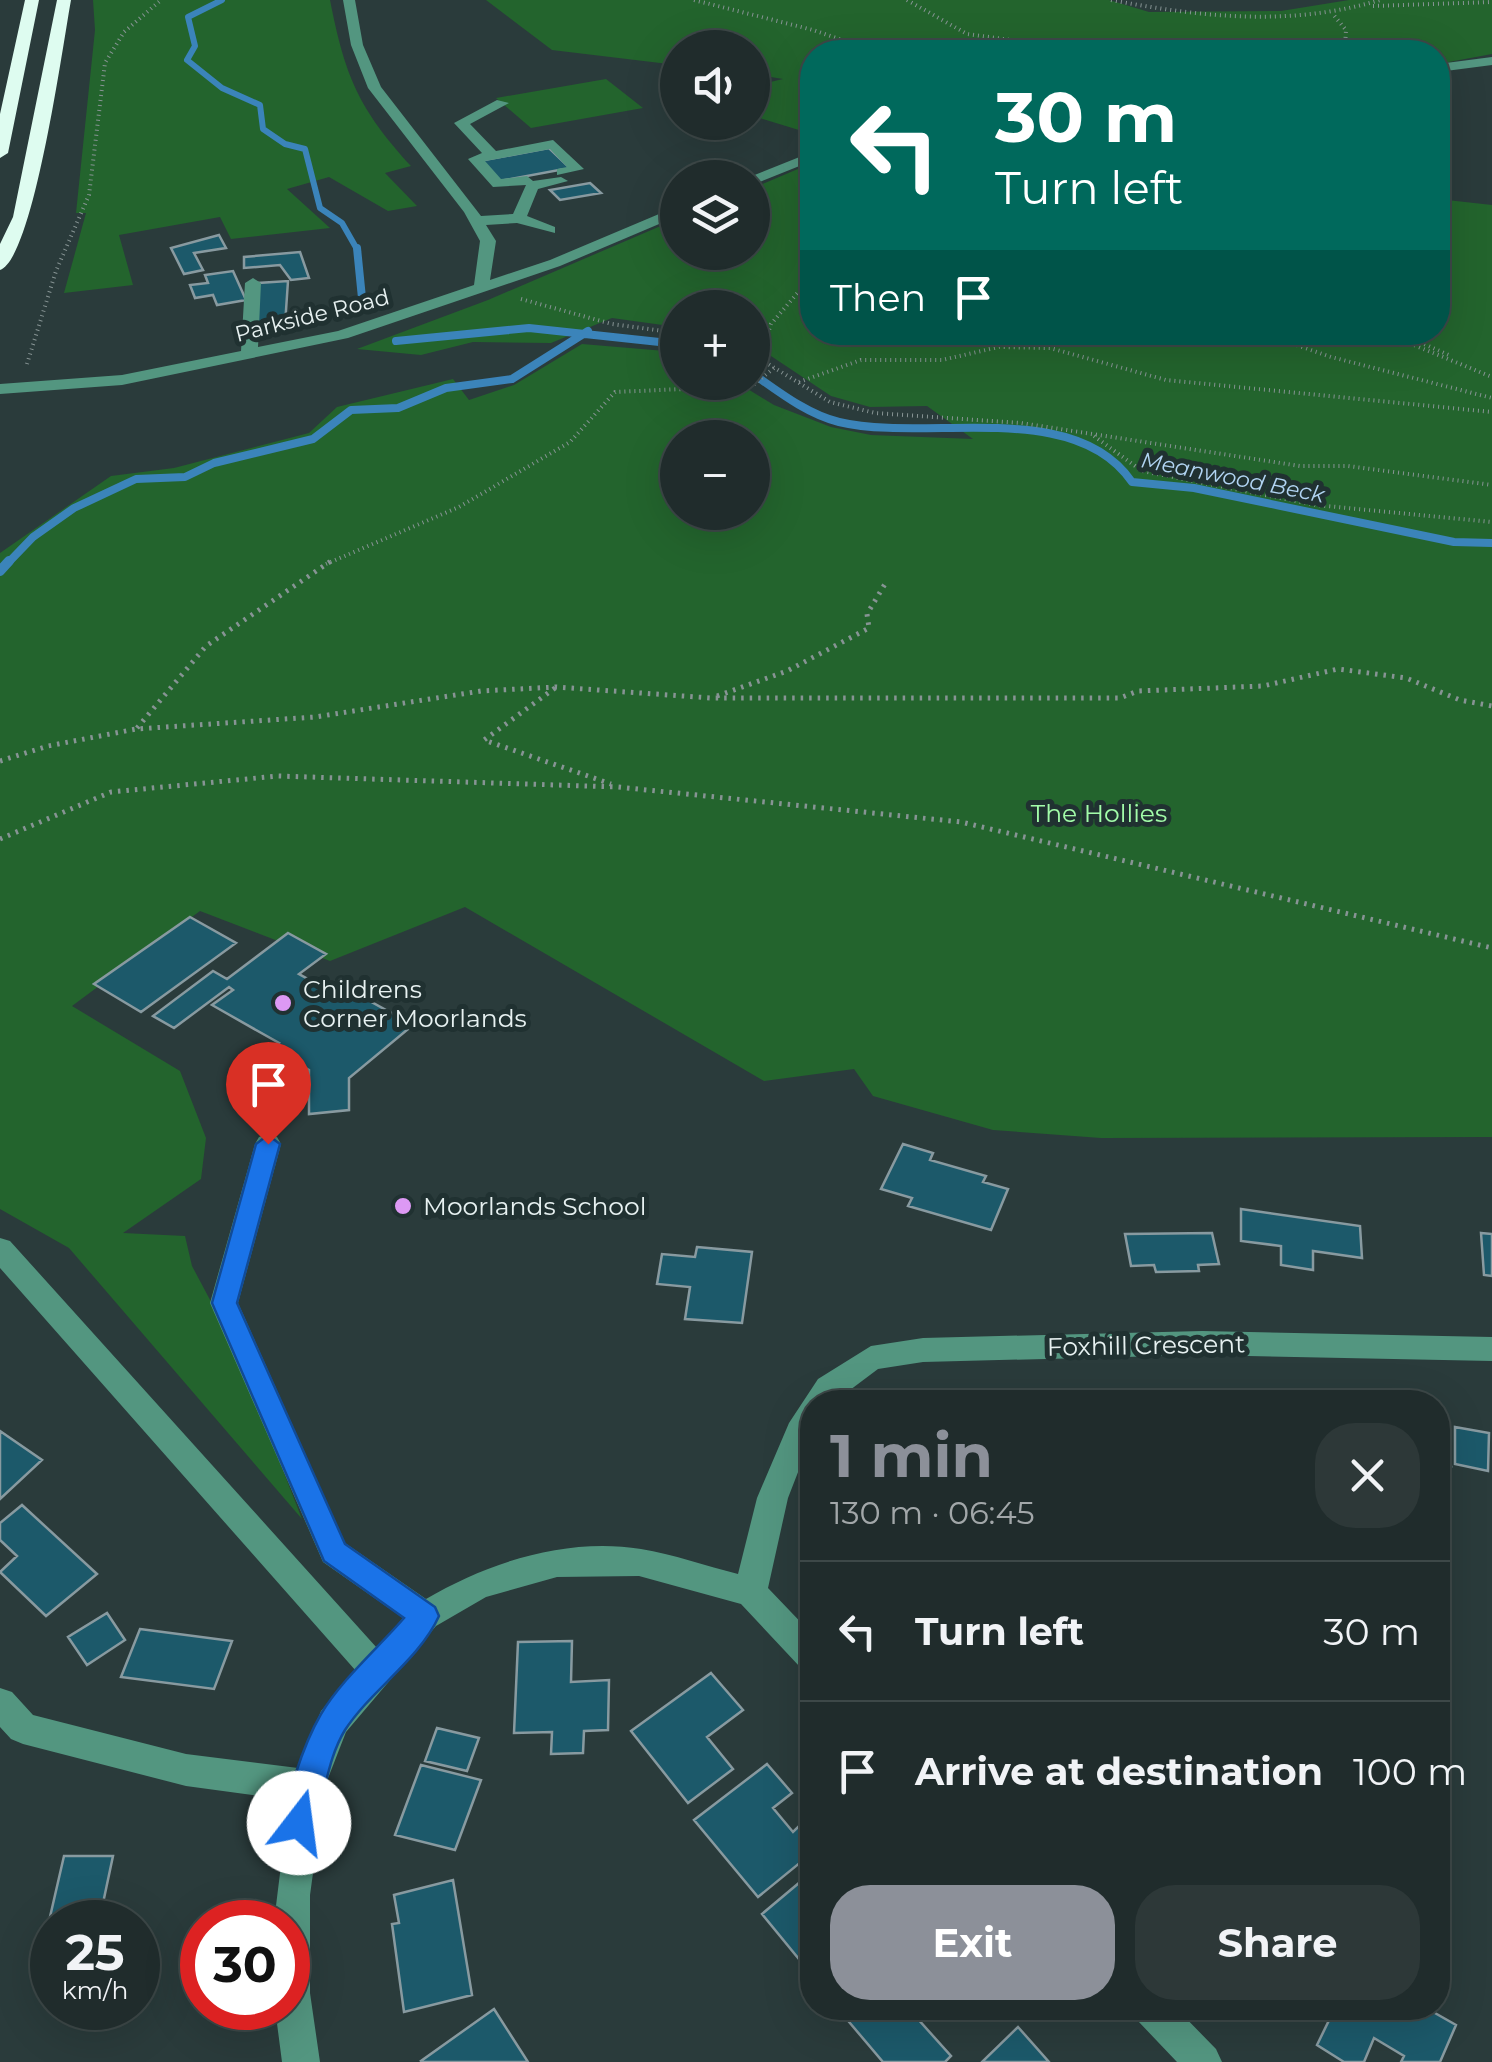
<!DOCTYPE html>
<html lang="en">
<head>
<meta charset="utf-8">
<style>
  :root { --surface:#202c2c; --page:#2d3838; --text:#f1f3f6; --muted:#a2a7a9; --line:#3d4848; --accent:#8c9099 }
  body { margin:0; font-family:Montserrat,sans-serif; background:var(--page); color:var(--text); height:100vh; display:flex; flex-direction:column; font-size:38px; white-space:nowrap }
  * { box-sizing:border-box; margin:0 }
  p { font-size:32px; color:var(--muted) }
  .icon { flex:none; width:55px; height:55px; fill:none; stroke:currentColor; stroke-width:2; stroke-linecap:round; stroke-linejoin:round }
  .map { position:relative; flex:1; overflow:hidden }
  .side { position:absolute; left:800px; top:1390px; width:650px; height:630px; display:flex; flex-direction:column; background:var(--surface); border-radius:40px; box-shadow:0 10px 40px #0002,0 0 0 2px var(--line) }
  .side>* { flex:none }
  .hud { position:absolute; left:800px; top:40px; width:650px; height:305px; border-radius:40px; box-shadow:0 10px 40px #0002,0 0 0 2px var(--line); background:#00695c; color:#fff; overflow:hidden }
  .fabs { position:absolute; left:660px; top:30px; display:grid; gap:20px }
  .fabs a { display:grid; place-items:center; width:110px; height:110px; border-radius:50%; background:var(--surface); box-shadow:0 10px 40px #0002,0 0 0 2px var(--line); font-size:50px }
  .speed { position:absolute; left:30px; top:1900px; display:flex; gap:20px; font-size:50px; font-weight:700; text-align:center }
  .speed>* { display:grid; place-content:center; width:130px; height:130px; border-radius:50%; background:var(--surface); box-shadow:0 10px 40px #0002,0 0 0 2px var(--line); line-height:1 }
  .speed small { font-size:25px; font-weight:400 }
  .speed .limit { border:15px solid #d22; background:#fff; color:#111 }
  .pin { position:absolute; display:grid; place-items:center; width:85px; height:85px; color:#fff; margin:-102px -42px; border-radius:50% 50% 50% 0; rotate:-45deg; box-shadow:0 0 10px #0007 }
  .pin .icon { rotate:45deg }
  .me { position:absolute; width:110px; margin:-55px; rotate:15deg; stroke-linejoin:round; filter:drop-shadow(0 0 8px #0008) }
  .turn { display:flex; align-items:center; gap:35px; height:210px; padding:0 30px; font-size:45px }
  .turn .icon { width:130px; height:130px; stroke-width:2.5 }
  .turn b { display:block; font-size:70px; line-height:85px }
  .then { display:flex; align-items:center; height:95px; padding:0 30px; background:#0003; gap:20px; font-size:38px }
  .round { display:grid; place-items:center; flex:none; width:105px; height:105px; border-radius:40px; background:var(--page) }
  .overview { display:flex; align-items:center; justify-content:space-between; height:170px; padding:0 30px }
  h1 { font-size:60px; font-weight:700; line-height:75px; color:var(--accent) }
  .button { display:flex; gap:20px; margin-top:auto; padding:20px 30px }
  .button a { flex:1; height:115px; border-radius:40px; background:var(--accent); color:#fff; font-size:40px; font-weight:700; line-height:115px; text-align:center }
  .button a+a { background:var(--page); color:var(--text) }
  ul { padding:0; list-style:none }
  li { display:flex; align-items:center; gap:30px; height:140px; padding:0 30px; border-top:2px solid var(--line) }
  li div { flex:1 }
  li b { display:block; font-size:38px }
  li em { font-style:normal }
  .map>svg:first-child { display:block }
  .green { fill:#23642d; fill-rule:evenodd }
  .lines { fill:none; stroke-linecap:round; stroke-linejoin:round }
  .stream-far2 { stroke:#3b84ba; stroke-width:6 }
  .stream-far1 { stroke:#3b84ba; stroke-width:8 }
  .stream { stroke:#3b84ba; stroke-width:10 }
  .building { fill:#1c596a; stroke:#889aa0; stroke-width:2.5 }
  .path-far1 { stroke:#879494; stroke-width:4; stroke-dasharray:1 4; stroke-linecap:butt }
  .path { stroke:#879494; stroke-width:5; stroke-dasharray:2.5 6; stroke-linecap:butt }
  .minor { fill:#539680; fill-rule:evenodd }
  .highway { fill:#defcf0; fill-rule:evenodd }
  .route { fill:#1a73e8; stroke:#114b97; stroke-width:2.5 }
  .poi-dot { fill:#dd99f4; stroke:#203131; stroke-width:4 }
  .labels { text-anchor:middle; stroke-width:10; stroke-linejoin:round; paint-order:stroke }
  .far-street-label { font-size:22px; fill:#e7f1f1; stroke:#203131 }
  .far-water-label { font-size:22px; font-style:italic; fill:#b1d4f2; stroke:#203131 }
  .park-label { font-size:25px; fill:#a2fca9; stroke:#203131 }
  .poi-label { font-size:25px; fill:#e7f1f1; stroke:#203131; text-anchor:start }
  .street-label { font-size:25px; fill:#e7f1f1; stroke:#203131 }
</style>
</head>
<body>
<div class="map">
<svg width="1492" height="2062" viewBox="0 0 1492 2062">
  <rect width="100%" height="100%" fill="#2a3b3b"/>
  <!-- green -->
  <path class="green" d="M93,0h237c15,76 28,108 81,166l-26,7 32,33 -29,5 -59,-34 -42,12 43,39 -99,11 -11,-22 -101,18 14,50 -69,8 22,-80h-10l19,-183z
    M486,0h623l40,12 132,-1 68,-11h143v54l-54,10v-12h-626v82l-59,-18v-30l30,-7 -30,-5 -1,-26h-74l-1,17 -125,-15z
    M606,79l37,29 -112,20 -35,-30z
    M812,163v169h626v-133l54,6v932l-391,1 -108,-8 -120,-34 -19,-27 -90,12 -299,-174 -135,54 -130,-50 -128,95 108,65 26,67 -5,41 -78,54 62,3 7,30 41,77 69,176 -233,-271 -69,-39v-656l111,-77 63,-8 135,-35 28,-26 116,-28 16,21 45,-15 68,-41 95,8 1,30 60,1 36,22 57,22 40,8 102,4 -46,-33 -57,1 -39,-11 -78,-52 -1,-36h-74l-1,19 -65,-9 -61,25 -78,-1 -52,13 -64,-6 131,-49 189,-81 1,33h74l1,-64zM678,438h74v74h-74z"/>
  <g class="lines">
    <!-- stream-far2 -->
    <path class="stream-far2" d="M222,0l-34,17 7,29 -8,14 35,28 38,17 3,24 22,15 20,5 15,59 22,15 16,28"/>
    <!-- stream-far1 -->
    <path class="stream-far1" d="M357,248l6,60
      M396,341l133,-13 149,16
      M752,373c27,19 55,41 87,49 88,21 235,-25 293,60l62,6 260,54 38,1
      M7,564l26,-27 41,-29 62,-29 49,-2 29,-14 99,-24 38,-29 47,-2 48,-20 66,-9 76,-48"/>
    <!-- stream -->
    <path class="stream" d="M0,571l9,-10"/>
  </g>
  <!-- building -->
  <path class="building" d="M549,148l21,20 -70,13 -21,-20z
    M590,183l11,10 -41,7 -10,-10z
    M219,235l7,13 -32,5 9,17 -19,4 -13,-26z
    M300,252l9,26 -18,2 -11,-15 -36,3v-11z
    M233,271l13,29 -29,5 -4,-10 -18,3 -5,-13 18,-2 -3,-8z
    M288,281l-3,44 -32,1 5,-43z
    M190,917l46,26 -95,69 -47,-28z
    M288,933l38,21 -27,20 40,22 9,-7 65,36 -64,53v32l-40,4v-44l-14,-8 -6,5 -23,-13 13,-11 -67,-38 21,-15 -4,-3 -55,41 -21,-12 60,-45 14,8z
    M903,1144l30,9 -3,7 56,16 -3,6 25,7 -17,41 -83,-24 4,-8 -31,-9z
    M1241,1209l119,17 2,32 -49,-7v19l-32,-5v-19l-40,-5z
    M1212,1233l7,31 -21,1 1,6 -43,1 -2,-7 -23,1 -6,-32z
    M1481,1233l11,1v42l-8,-1z
    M697,1247l55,5 -10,71 -57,-4 5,-32 -33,-3 5,-30 33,3z
    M1455,1427l34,6 -1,38 -33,-7z
    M1438,1429l5,1 8,36 -13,-1z
    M0,1431l42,29 -42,39z
    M22,1505l75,69 -51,42 -46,-44 17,-16 -17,-16v-17z
    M107,1613l18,27 -38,25 -19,-28z
    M140,1629l92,12 -18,48 -93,-12z
    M572,1641l-1,41 38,-2 -1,50 -24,1 -1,22 -32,1 1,-22 -38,1 4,-91z
    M711,1673l32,37 -36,27 26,32 -45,34 -57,-72z
    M437,1728l42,10 -12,33 -42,-10z
    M767,1764l25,29 -19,15 20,24 5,-5 14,17v9l-54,44 -64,-77z
    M421,1765l60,15 -26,70 -60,-15z
    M64,1856h49l-14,66h-47v21h-8z
    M812,1872v103l-50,-61z
    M453,1880l19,115 -68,17 -12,-88 7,-1 -5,-28z
    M854,2008h54l43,48 -6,6h-62l-39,-46z
    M1335,2008h91l30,17 -16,37h-39l3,-6 -30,-18 -10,24h-20l-27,-17z
    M494,2009l34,53h-106l-1,-1z
    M1018,2027l31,35h-67z"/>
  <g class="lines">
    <!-- path-far1 -->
    <path class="path-far1" d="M694,0l119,30 64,22
      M907,0l60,34 132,18
      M1111,0c90,17 180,27 269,0
      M1373,6l119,-4
      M1324,52l21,-6 1,-16 -14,-17
      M521,299l91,25 66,9
      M1259,332l72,25 161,41
      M1382,332l110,45
      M1397,332l54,24
      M752,354l78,48 45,11 146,10 279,43h48l144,19
      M760,358l11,-34 41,-48
      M27,364l29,-93 33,-76 16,-132 19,-31 37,-32
      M799,382l62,-22h81l57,-13 51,1 116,32 326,32
      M1094,436l48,35 174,34 176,17
      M326,564l133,-57 111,-65 45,-50 137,-6 22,-18"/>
    <!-- path -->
    <path class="path" d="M555,688l-71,52 127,44
      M717,696l70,-25 82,-43 -2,-14 18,-30
      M137,728l69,-82 125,-85
      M0,761l48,-15 88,-17 179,-12 166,-26 75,-4 155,11h409l18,-7 125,-5 75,-17 68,9 54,22 32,6
      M0,839l111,-47 167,-16 340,11 343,35 531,126"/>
    <!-- minor -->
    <path class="minor" d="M343,0h12l8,45 18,42 100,129 32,-2 13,-29 -33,2 -25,-28 14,-6 -28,-30 43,-23 12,3 -39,21 26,27 57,-11 31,29 -27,6v-6l10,-2 -17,-18 -65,12 16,18 26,-3 6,5 28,-4 7,4 -30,8 -11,27 28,11v6l-38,-10 -31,2 10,16 -6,39 60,-20 128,-54v10l-118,50 -212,72 -226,47 -122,9v-10l122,-9 119,-24 4,-68 8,-5 8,5 -3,64 80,-16 136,-46 6,-44 -16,-29 -96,-124 -17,-43z
      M1492,57v8l-54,7v-8z
      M812,152v9l-55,22 -5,1v-6h-5z
      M268,1134l9,3 4,7 -43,159 107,240 81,56c63,-37 141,-62 215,-50 32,5 65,17 97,25l19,-76 32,-75 29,-44 53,-33 52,-8 279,-7 290,6v24l-290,-6 -279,7 -45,7 -44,33h-22v34l-24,62 -20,90 44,46v37l-12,-4 -59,-63 -102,-28 -82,1 -71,20 -50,29 -90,106 -21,54 -15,109v98l10,69h-38l-7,-54h13v-86h-14l15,-122 -103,-14 -163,-42 -12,-5 -11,-12v-39l12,4 21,23 153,39 112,14 23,-57 35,-40 -356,-403v-30l10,3 367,407 26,-30 -80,-56 -113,-259 45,-159 4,-7z
      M1132,2008h44l40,41 6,13h-45l-39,-41z"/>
    <!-- highway -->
    <path class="highway" d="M25,0h14l-31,153 -8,5v-44z
      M57,0h14c-8,43 -37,258 -71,270v-26l13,-27z"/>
  </g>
  <!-- route -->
  <path class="route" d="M268,1135l12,9 -43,159 108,241 90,63 4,9c-20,44 -68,74 -94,114 -19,31 -20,71 -35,104l-11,4 -11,-4c-10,-24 19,-96 33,-120 20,-34 57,-66 83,-96l-80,-57 -112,-258 44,-159z"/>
  <!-- markers -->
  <g class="poi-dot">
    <circle cx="283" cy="1003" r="10"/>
    <circle cx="403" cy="1206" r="10"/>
  </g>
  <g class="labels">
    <!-- far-street labels -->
    <g class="far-street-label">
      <text transform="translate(312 315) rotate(-14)" y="8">Parkside Road</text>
    </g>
    <!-- far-water labels -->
    <g class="far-water-label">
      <text transform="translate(1233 477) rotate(11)" y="8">Meanwood Beck</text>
    </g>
    <!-- park labels -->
    <g class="park-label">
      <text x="1099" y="822">The Hollies</text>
    </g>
    <!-- poi labels -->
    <g class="poi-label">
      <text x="303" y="998">Childrens<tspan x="303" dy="29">Corner Moorlands</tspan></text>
      <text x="423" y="1215">Moorlands School</text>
    </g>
    <!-- street labels -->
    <g class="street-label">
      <text transform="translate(1146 1345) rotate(-1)" y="9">Foxhill Crescent</text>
    </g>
  </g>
</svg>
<div class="fabs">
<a><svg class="icon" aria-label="sound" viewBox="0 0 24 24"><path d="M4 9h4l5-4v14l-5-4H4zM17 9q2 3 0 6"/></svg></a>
<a><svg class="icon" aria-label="layers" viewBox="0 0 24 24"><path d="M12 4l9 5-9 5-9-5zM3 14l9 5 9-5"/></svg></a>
<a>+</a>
<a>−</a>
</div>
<div class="speed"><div>25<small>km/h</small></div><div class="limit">30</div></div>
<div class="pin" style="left:268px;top:1144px;background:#d93025"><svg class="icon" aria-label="arrive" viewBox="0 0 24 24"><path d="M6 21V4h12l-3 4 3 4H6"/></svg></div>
<svg class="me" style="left:299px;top:1823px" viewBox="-20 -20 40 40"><circle r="19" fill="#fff"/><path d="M0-13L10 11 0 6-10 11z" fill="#1a73e8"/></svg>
<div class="hud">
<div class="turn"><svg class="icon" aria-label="left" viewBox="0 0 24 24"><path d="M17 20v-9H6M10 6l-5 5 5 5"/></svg><div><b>30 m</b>Turn left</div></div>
<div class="then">Then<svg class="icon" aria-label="arrive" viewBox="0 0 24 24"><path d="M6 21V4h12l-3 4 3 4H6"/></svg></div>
</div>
<section class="side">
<div class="overview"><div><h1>1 min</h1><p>130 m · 06:45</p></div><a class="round"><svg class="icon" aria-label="close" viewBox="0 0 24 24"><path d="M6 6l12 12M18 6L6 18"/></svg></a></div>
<ul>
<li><svg class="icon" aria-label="left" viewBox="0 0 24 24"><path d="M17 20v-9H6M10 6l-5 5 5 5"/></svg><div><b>Turn left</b></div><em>30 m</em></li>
<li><svg class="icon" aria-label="arrive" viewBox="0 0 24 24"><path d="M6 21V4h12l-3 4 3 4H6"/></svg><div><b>Arrive at destination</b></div><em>100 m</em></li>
</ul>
<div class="button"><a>Exit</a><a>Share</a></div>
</section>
</div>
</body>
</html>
